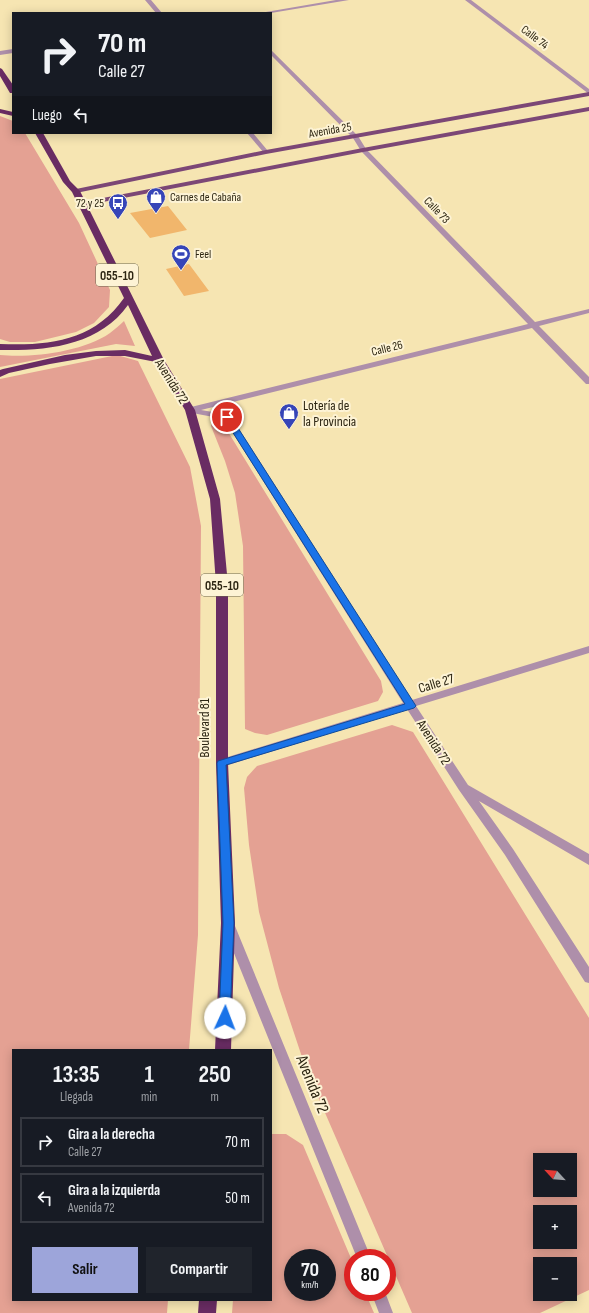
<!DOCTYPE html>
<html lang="es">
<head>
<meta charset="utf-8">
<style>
  :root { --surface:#171b24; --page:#20242c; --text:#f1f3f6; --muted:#9ea1a6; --line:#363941; --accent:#9da5da }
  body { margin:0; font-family:"Sofia Sans Condensed",sans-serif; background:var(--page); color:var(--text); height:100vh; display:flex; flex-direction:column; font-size:15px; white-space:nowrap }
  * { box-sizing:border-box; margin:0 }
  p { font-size:13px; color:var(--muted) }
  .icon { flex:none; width:22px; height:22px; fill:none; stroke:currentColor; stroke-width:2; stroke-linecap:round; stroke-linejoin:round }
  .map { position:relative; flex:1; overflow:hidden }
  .details { position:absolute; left:12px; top:1049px; width:260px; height:252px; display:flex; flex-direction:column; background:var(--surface); border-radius:0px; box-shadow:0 2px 10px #0003 }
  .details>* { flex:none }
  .guide { position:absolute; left:12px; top:12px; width:260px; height:122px; border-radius:0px; box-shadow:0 2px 10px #0003; background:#171b24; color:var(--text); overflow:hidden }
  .needle { width:26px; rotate:296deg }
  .controls { position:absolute; left:533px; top:1153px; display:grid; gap:8px }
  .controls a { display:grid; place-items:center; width:44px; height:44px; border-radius:0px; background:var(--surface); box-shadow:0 2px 10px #0003; font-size:20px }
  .speed { position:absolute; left:284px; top:1249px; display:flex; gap:8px; font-size:20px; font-weight:700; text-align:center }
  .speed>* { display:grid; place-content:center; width:52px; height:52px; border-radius:50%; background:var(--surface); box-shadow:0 2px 10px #0003; line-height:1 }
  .speed small { font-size:10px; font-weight:400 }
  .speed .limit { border:6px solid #d22; background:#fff; color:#111 }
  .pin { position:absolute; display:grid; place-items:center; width:34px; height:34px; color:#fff; margin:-17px; border:2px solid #fff; border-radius:50%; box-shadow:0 1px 4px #0007 }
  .me { position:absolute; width:44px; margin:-22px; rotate:2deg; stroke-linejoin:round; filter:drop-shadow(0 0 3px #0008) }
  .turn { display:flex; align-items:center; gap:14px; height:84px; padding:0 20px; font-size:18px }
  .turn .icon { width:52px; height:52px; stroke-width:2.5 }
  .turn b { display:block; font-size:28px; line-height:34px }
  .then { display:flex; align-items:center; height:38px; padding:0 20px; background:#0003; gap:8px; font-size:15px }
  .eta { display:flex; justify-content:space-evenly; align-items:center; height:68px; text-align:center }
  .eta b { font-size:24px; font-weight:700; line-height:28px }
  .button { display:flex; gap:8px; margin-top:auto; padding:8px 20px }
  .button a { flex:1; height:46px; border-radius:0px; background:var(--accent); color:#111; font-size:16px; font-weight:700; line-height:46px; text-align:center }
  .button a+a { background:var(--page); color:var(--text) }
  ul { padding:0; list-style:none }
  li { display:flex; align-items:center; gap:12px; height:50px; margin:0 8px 6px; padding:0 12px; border:2px solid var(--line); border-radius:0px }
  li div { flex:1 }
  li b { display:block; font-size:15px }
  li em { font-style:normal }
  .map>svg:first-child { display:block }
  .green { fill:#e4a193; fill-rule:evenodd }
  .building { fill:#f1b66c }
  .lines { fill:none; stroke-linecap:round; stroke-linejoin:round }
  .minor { fill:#ae8faa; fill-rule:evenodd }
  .major { fill:#7c4776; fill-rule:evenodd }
  .highway { fill:#692c63; fill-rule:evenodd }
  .route { fill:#1a73e8; stroke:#114b97 }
  .labels { text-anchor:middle; stroke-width:4; stroke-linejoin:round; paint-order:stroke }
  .far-street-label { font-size:12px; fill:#2d2613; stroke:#fdf3d5 }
  .far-poi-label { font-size:12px; fill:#2d2613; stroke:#fdf3d5; text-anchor:start }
  .shield { fill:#fdf3d5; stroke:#6b644d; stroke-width:1 }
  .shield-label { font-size:13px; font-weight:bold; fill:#2d2613 }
  .street-label { font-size:14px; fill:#2d2613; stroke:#fdf3d5 }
  .poi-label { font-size:14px; fill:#2d2613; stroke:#fdf3d5; text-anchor:start }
  .near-street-label { font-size:17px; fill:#2d2613; stroke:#fdf3d5 }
</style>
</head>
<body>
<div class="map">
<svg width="589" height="1313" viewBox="0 0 589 1313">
  <rect width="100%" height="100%" fill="#f6e5b2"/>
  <!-- green -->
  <path class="green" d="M0,116l13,5v12h12l54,90 31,67 -1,17 -15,16 -18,9 -41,10h-25l-10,-3z
    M124,321l11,25 -19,-2 -116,23v-12c32,3 83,-3 110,-22 5,-4 10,-8 14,-12z
    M117,355l21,6 52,106 11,59 -3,409 -9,115h-176v250h155l-1,13h-167v-934z
    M216,421l6,1 159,259 2,11 -5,9 -111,34 -12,-2 -10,-4 -2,-183 -8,-53 -10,-32 -14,-35 1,-4z
    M392,725l21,7 176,286v272l-49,23h-128l-106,-244 -27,-81 -20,-76 -10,-67 -5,-57 3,-11 10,-11zM540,1160h30v30h-30zM540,1212h30v30h-30zM540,1264h30v30h-30z
    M271,1134h15l17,11 50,118v29h12l9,21h-142l1,-13h38zM293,1258h34v34h-34z"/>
  <!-- building -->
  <path class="building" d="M168,206l19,24 -37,8 -20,-25z
    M189,264l20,27 -25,5 -18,-27z"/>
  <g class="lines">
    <!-- minor -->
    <path class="minor" d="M145,0h6l11,13h-6z
      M336,0h13l-78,13h-11z
      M465,0h6l118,89v5z
      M13,49v4l-13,2v-4z
      M271,50l87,86 8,13 169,173 54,-13v4l-50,13 50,51v7h-3l-54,-56 -331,82 29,5 182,285 177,-54v7l-173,53 52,79 121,69v11l-110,-64 34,48 76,118v16l-4,-1 -80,-127 -46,-65 -52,-81 -185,58 -4,-1 -1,-3 1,-3 185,-57 -179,-284 -37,-7 -1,-2 1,-2 341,-84 -167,-173 -8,-13 -82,-83z
      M247,133h6l15,18v2h-4z
      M229,921l4,1 2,4 136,332h-14l-134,-332 2,-4z
      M371,1292h14l8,21h-14z"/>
    <!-- major -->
    <path class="major" d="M589,92v4l-323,58 -190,39 -3,-2 3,-2 190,-39z
      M589,107v4l-226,41 -281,54 -3,-2 3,-2 281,-54z"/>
    <!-- highway -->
    <path class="highway" d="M0,68l2,1 11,16v8h-3l-10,-17z
      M0,109l13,3v4l-13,-3z
      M35,133h8l27,48 10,10 84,169 31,50 25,89 8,86v178l7,160 -4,127h-16l6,-127 -5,-160v-178l-6,-86 -25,-89 -29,-48 -31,-6h-29l-46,8 -41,9 -9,4v-7l3,-1 62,-14 31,-4 29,-1 27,6 -24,-51c-29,41 -82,46 -128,45v-6c49,2 94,-3 124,-46l-52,-106 -9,-10z
      M199,1300h18l-1,13h-18z"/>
  </g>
  <!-- route -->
  <path class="route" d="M227,415l4,2 185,289 -2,2 -188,57 8,158 -4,95 -1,4 -4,1 -4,-1 -2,-4 4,-95 -6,-160 1,-2 187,-57 -182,-287z"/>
  <!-- icons -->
  <defs>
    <g id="shop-pin" transform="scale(1)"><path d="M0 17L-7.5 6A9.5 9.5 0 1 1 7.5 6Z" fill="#3645b8" stroke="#fdf3d5"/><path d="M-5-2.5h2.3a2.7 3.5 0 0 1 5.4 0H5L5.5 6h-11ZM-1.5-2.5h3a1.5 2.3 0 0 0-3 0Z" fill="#fff"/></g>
    <g id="bus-pin" transform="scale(1)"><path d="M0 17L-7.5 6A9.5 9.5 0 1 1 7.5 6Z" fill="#3645b8" stroke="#fdf3d5"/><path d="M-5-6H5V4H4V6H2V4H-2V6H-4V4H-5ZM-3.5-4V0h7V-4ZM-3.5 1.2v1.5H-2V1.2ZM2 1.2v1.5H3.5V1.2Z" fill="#fff"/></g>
    <g id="stadium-pin" transform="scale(1)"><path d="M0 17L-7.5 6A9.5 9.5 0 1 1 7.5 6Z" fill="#3645b8" stroke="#fdf3d5"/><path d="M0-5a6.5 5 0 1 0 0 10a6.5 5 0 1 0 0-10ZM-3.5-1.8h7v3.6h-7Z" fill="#fff"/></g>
  </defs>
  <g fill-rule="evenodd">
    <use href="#shop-pin" x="156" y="197"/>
    <use href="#bus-pin" x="118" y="203"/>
    <use href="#stadium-pin" x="181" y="254"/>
    <use href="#shop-pin" x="289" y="413"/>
  </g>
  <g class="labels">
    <!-- far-street labels -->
    <g class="far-street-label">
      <text transform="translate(535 37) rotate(37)" y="4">Calle 74</text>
      <text transform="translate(330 130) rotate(-10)" y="4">Avenida 25</text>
      <text transform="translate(437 210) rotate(46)" y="4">Calle 73</text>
      <text transform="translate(387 348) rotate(-14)" y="4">Calle 26</text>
    </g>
    <!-- far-poi labels -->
    <g class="far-poi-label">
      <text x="170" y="201">Carnes de Cabaña</text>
      <text x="104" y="207" text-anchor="end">72 y 25</text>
      <text x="195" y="258">Feel</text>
    </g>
    <!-- shield labels -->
    <g class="shield">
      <rect x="96" y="264" width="42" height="22" rx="3"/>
      <rect x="201" y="574" width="42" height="22" rx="3"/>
    </g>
    <g class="shield-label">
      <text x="117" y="280">055-10</text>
      <text x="222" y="590">055-10</text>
    </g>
    <!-- street labels -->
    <g class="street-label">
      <text transform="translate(172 381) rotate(58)" y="5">Avenida 72</text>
      <text transform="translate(436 683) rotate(-17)" y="5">Calle 27</text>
      <text transform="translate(204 728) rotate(-90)" y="5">Boulevard 81</text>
      <text transform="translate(434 742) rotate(57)" y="5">Avenida 72</text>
    </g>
    <!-- poi labels -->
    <g class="poi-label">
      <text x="303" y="410">Lotería de<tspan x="303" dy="16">la Provincia</tspan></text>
    </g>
    <!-- near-street labels -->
    <g class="near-street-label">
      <text transform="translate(313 1084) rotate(68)" y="6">Avenida 72</text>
    </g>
  </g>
</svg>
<div class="controls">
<a><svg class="needle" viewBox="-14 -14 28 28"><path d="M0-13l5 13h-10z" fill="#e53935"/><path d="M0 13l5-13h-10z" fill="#9ea1a6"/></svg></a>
<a>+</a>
<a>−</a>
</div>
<div class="speed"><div>70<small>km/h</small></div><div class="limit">80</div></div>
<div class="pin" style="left:227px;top:417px;background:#d93025"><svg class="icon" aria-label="arrive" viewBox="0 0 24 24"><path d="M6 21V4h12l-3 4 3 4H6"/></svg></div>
<svg class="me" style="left:225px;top:1018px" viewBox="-20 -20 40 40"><circle r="19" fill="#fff"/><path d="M0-13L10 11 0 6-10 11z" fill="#1a73e8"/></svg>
<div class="guide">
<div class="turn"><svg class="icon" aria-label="right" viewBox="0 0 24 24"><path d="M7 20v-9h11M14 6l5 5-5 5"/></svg><div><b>70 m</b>Calle 27</div></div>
<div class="then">Luego<svg class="icon" aria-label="left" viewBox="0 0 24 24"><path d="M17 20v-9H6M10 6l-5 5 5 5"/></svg></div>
</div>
<section class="details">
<div class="eta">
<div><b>13:35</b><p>Llegada</p></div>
<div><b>1</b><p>min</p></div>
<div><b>250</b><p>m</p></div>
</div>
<ul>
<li><svg class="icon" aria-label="right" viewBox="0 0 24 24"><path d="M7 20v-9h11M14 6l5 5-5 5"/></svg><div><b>Gira a la derecha</b><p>Calle 27</p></div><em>70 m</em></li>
<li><svg class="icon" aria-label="left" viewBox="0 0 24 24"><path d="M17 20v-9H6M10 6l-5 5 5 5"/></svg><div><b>Gira a la izquierda</b><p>Avenida 72</p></div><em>50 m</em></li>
</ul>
<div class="button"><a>Salir</a><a>Compartir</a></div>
</section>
</div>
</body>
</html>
